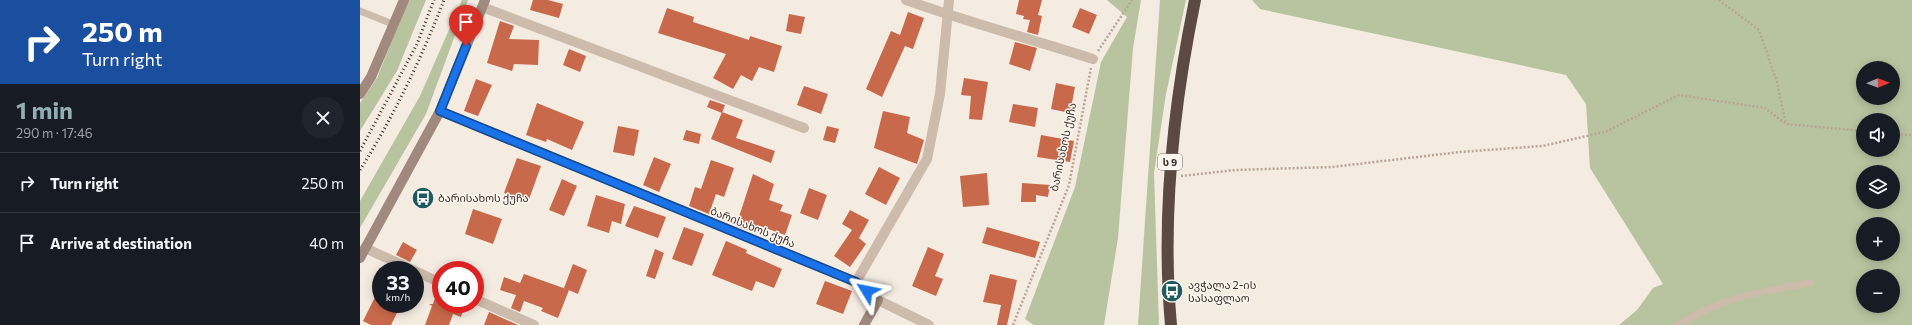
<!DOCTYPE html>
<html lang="en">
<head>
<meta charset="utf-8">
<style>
  :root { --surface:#171b24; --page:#20242c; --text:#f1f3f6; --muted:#9ea1a6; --line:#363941; --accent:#92aeb2 }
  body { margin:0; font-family:Commissioner,"Noto Sans Georgian",sans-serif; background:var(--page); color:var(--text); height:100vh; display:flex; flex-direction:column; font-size:15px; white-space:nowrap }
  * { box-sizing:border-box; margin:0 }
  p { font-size:13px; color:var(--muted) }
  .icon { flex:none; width:22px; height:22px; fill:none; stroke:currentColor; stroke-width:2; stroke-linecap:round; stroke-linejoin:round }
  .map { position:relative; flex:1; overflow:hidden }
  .details { display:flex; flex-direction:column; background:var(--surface); width:360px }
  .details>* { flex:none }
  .hud { background:#1a4fa0; color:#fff; overflow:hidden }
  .needle { width:26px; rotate:89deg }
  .controls { position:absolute; left:1496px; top:61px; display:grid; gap:8px }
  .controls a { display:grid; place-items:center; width:44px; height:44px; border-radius:50%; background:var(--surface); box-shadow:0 2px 10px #0003; font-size:20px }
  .speed { position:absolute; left:12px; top:261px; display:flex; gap:8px; font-size:20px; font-weight:700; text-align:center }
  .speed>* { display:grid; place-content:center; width:52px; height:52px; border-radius:50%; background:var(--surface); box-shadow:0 2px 10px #0003; line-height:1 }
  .speed small { font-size:10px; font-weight:400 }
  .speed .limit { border:6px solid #d22; background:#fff; color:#111 }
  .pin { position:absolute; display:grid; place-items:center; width:34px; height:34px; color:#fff; margin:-41px -17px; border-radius:50% 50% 50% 0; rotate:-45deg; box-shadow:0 0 4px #0007 }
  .pin .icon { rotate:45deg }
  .me { position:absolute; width:44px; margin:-22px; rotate:305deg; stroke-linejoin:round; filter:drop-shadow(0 0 3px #0008) }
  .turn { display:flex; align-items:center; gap:14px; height:84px; padding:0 16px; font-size:18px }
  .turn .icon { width:52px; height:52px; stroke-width:2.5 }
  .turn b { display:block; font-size:28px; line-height:34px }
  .round { display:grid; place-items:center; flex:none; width:42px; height:42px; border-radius:21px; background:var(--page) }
  .overview { display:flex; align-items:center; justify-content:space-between; height:68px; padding:0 16px }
  h1 { font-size:24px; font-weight:700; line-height:30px; color:var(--accent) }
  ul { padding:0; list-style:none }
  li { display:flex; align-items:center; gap:12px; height:60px; padding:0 16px; border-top:1px solid var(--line) }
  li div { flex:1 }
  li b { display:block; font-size:15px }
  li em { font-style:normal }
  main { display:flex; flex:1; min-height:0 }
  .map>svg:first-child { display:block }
  .green { fill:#b8c4a0; fill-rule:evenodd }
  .building { fill:#c8694b }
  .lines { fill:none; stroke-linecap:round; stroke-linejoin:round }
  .path { stroke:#b9a596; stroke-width:2.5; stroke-dasharray:2 2; stroke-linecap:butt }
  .lane { stroke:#cdbbac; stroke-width:7 }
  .street { stroke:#cdbbac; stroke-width:10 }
  .secondary { stroke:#a18a7d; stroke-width:10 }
  .highway { stroke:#5c4a42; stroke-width:12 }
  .rail { stroke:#3b302b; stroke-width:3; stroke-dasharray:1 3; stroke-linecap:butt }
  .route-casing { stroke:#114b97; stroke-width:10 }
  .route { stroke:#1a73e8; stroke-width:7 }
  .labels { text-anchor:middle; stroke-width:3; stroke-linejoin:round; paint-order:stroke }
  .shield { fill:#fbf5ee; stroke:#756b66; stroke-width:1 }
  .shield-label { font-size:10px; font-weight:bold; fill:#3b302b }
  .street-label { font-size:11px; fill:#3b302b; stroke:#fbf5ee }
  .poi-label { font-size:11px; fill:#3b302b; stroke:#fbf5ee; text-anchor:start }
</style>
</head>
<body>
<main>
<section class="details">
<div class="hud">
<div class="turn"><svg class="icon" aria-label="right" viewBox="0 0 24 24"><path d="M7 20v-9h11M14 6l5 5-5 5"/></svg><div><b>250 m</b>Turn right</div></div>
</div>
<div class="overview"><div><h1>1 min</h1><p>290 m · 17:46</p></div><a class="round"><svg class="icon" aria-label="close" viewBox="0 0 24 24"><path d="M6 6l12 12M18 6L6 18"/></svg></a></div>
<ul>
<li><svg class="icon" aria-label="right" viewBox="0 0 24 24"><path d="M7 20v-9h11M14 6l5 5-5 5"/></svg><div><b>Turn right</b></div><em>250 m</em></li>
<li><svg class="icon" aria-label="arrive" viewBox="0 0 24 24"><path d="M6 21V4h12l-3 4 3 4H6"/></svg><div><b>Arrive at destination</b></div><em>40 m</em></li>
</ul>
</section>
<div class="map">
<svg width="1552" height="325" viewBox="0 0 1552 325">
  <rect width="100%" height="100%" fill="#f4ebe1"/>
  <!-- green -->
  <path class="green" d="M48,0h18l-29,71 -37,60v-28l17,-25z
    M102,0h6l-42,114 -66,114v-27l60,-105z
    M747,0h34l-8,48 -15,190 -14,87h-70l-9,-6 50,-132 26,-125 26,-45z
    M800,0h26l-20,94 -12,79 5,152h-21z
    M892,0h660v325h-293l18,-15 16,-22 10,-4 -73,-116 -4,-64 -20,-29 -306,-66zM1503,68h30v30h-30zM1503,120h30v30h-30zM1503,172h30v30h-30zM1503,224h30v30h-30zM1503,276h30v30h-30z"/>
  <!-- building -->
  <path class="building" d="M173,0h15l15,4 -4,14 -29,-8z
    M659,0h23l-4,15 4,1 -4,19 -11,-3 3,-12 -7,-1 1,-3 -8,-2z
    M307,8l27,9 -1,5 56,18 1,-4 32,10 -8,26 -15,-5 -7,14 -11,-6 -8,14 -20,-11 13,-24 -68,-21z
    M720,8l17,7 -8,19 -17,-7z
    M548,12l16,6 -11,31 -8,-3 -23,51 -16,-8 25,-58 9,4z
    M429,14l16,3 -4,17 -15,-3z
    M140,21l14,5 -5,13 30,1 -1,25 -24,-1 -2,7 -25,-8z
    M655,42l22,6 -7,23 -21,-7z
    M209,49l17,7 -6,16 -17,-7z
    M604,78l24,4 -6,38 -13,-1 2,-23 -10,-1z
    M116,79l16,6 -14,31 -14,-5z
    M696,83l19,4 -5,26 -19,-4z
    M444,86l24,8 -7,20 -24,-9z
    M350,100l15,5 -3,8 -15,-6z
    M177,103l47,19 -12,28 -25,-11 -1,3 -20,-7z
    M653,104l25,4 -3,19 -26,-5z
    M523,111l27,6 -3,16 17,7 -7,24 -43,-16z
    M362,112l21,8 -7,18 39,13 -4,12 -60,-24z
    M258,126l21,4 -5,26 -21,-4z
    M467,126l12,3 -4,14 -12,-3z
    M326,130l15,4 -2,10 -16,-4z
    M681,135l33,6 -4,21 -33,-5z
    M294,157l17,7 -12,28 -16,-7z
    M157,158l24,8 -13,36 -24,-9z
    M351,160l23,8 -10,29 -8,-3 -7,20 -20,-8 6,-19 6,2z
    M519,167l21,11 -14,27 -21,-11z
    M627,173l2,32 -26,2 -3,-31z
    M393,174l21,10 -5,16 14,5 -3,6 12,4 -7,20 -25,-9 -2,7 -22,-7z
    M202,179l15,7 -13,30 -15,-6z
    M662,183l28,2 -2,12 -12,-2v7h-15z
    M449,188l18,7 -9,25 -18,-7z
    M236,195l29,9 -4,20 -9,-3 -3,12 -22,-7z
    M274,206l32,11 -8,21 -33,-12z
    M113,209l29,10 -9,25 -28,-10z
    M490,210l19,10 -10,18 7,6 -16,23 -16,-11 18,-26 -10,-6z
    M324,227l20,7 -12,32 -20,-7z
    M627,227l53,15 -5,16 -53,-15z
    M366,241l21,9 -1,3 36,16 -8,19 -18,-7 -4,10 -40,-16z
    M43,242l14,8 -7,12 -14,-7z
    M568,247l16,7 -9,22 8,3 -7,17 -24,-10z
    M295,249l9,4 -9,26 -9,-3z
    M213,264l14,6 -9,24 -14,-6z
    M164,274l45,16 -11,28 -17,-7 2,-3 -19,-7 -4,11 -9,-4 5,-13 -16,-5 4,-13 16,6z
    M630,274l27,6 -10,45h-10l4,-20 -18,-3z
    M465,281l27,10 -9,23 -27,-10z
    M21,285v19h13l6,3 -9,18h-20l-8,-4z
    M78,289h3v15h24l-4,13 -8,-3 -4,11h-24l7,-19 -3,-2h4z
    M129,312l29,13h-34z"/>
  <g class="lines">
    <!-- path -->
    <path class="path" d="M1359,0l40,30 18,52 9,42
      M738,51l34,-51
      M1533,134l19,1
      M821,176l55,-6 96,-3 128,-15 82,-6 63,-14 74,-37 86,13 21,16 77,7
      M653,325l56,-140 22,-117"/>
    <!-- lane -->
    <path class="lane" d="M0,11l35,14
      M1318,325c43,-27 83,-34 132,-42"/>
    <!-- street -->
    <path class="street" d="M546,0c61,22 125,39 187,59
      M122,7l322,121
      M5,248l48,22
      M55,271l26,12
      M496,282l71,-123 13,-65 9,-94
      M115,299l59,26
      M518,300l51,25"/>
    <!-- secondary -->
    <path class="secondary" d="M0,94l11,-17 33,-77
      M80,111l416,171 22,18 -14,25
      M0,258l80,-147 45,-111"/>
    <!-- highway -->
    <path class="highway" d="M811,325c-10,-110 2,-218 24,-325"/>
    <!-- rail -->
    <path class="rail" d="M0,151l57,-107 17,-44
      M0,170c33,-52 62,-113 84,-170"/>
  </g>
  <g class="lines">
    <!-- route casing -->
    <g class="route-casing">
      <path id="route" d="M106,46l-26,65 416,171 11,9"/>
    </g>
    <!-- route -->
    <use href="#route" class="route"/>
  </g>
  <!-- icons -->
  <defs>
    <g id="bus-disc" transform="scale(1.15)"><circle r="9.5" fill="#1f5a5e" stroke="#fbf5ee"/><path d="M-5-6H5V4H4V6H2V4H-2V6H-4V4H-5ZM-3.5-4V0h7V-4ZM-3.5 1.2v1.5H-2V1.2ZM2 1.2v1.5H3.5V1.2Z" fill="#fff"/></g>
  </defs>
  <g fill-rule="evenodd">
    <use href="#bus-disc" x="63" y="198"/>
    <use href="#bus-disc" x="812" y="291"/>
  </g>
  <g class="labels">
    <!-- shield labels -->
    <rect class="shield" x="798" y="154" width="24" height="16" rx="3"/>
    <g class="shield-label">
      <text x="810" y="166">ს 9</text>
    </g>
    <!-- street labels -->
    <g class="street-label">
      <text transform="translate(703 147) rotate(-78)" y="4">ბარისახოს ქუჩა</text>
      <text transform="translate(393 227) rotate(22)" y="4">ბარისახოს ქუჩა</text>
    </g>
    <!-- poi labels -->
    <g class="poi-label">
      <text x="78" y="202">ბარისახოს ქუჩა</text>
      <text x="828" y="289">ავჭალა 2-ის<tspan x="828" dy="13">სასაფლაო</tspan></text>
    </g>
  </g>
</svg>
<div class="controls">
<a><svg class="needle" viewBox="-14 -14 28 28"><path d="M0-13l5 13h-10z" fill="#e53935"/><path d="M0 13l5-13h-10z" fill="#9ea1a6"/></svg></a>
<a><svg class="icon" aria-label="sound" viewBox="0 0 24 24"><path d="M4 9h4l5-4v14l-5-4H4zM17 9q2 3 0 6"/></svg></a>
<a><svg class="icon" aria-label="layers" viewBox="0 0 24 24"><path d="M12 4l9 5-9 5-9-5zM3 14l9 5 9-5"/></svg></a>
<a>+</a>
<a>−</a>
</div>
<div class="speed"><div>33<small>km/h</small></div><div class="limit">40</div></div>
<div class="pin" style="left:106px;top:46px;background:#d93025"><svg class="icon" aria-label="arrive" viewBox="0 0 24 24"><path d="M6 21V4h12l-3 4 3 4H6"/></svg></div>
<svg class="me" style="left:507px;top:291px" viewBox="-20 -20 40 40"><path d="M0-17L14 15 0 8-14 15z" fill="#1a73e8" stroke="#fff" stroke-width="4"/></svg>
</div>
</main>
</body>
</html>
